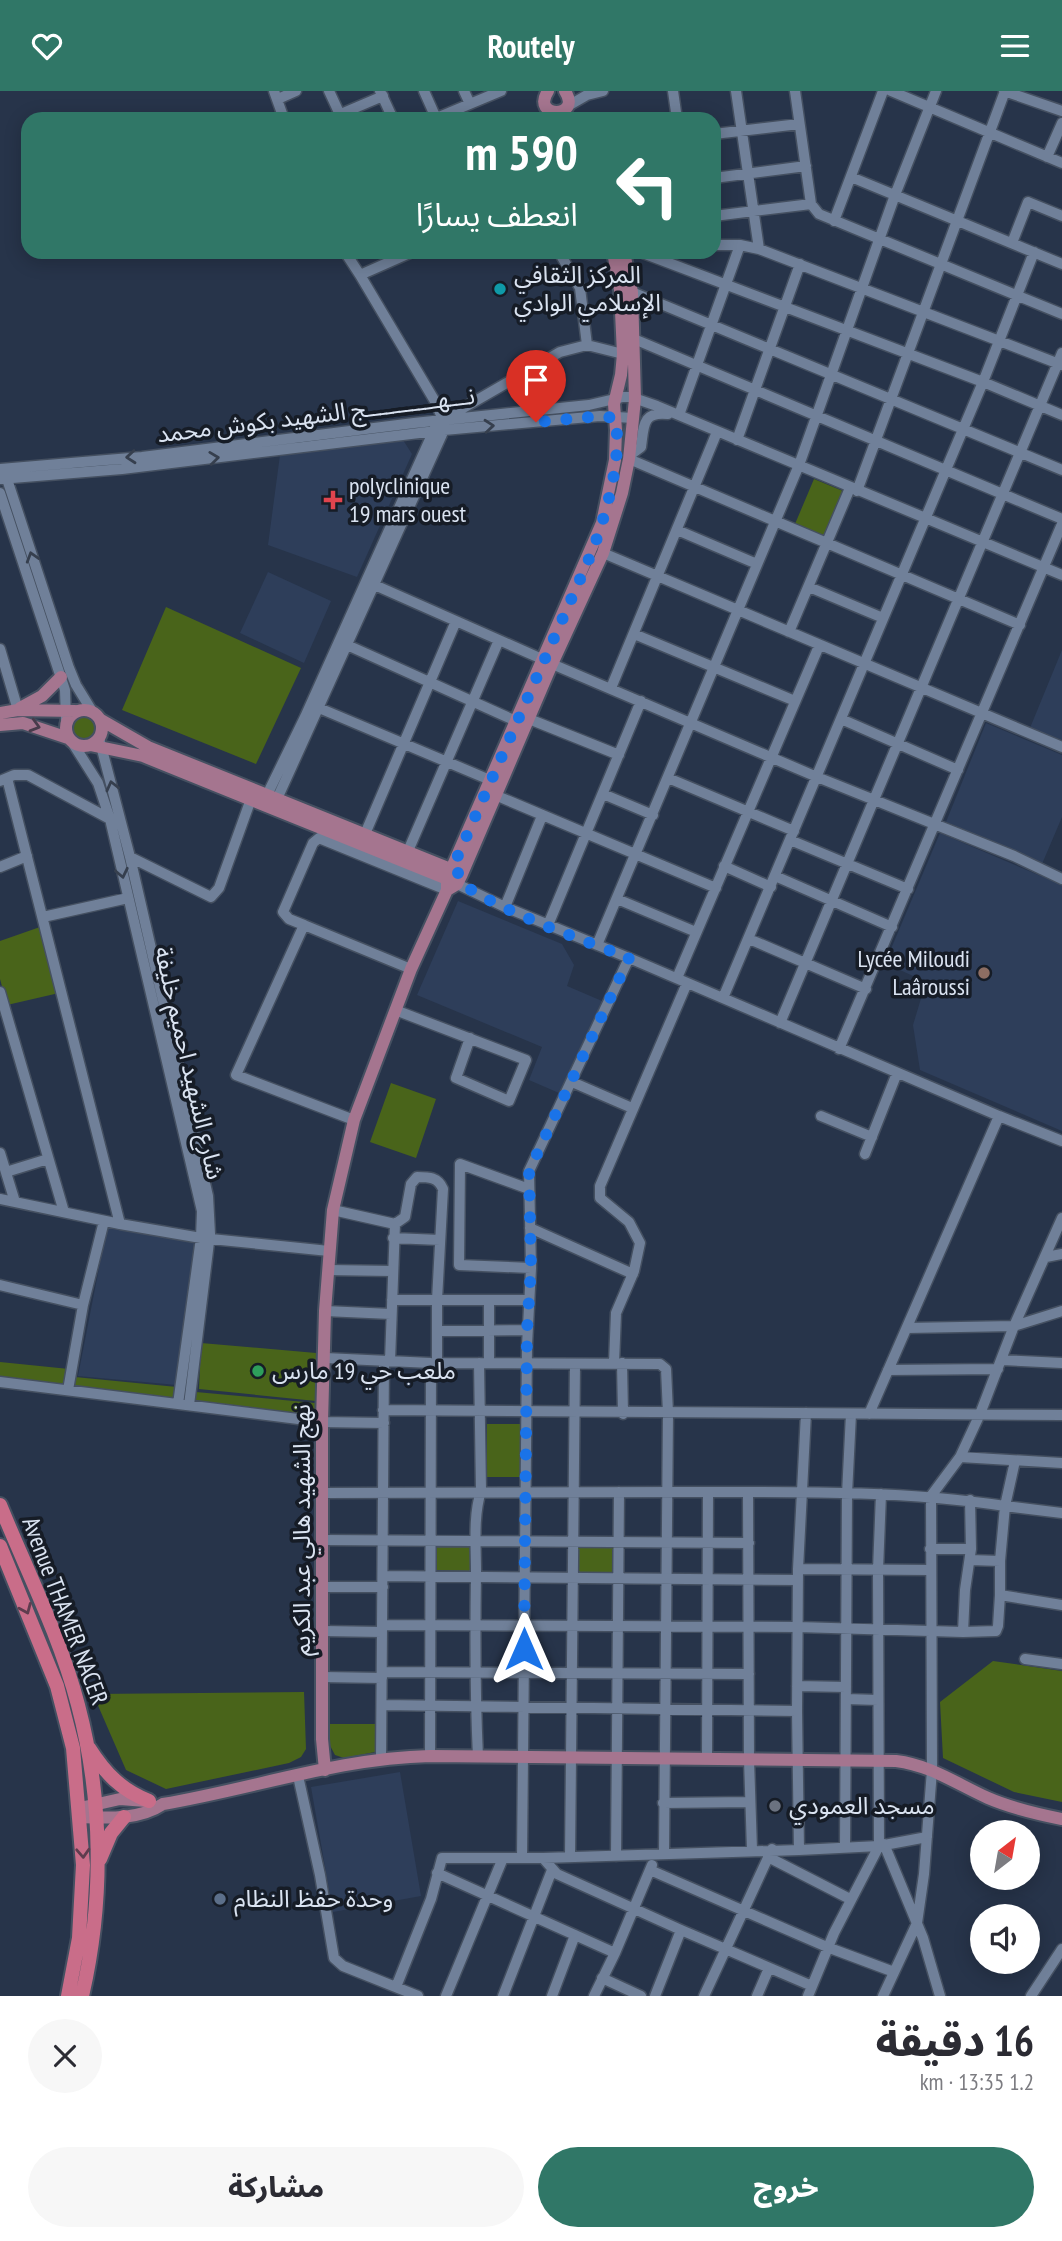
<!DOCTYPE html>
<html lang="ar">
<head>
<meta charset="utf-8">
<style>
  :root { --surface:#fff; --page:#f7f7f7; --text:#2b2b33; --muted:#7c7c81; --accent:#307767 }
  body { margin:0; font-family:"PT Sans Narrow","Noto Sans Arabic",sans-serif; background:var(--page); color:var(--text); direction:rtl; height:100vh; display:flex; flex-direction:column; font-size:26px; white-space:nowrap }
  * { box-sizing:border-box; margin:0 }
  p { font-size:23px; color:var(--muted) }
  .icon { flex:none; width:38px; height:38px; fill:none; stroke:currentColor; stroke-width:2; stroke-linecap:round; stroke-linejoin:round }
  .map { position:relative; height:1905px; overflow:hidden; direction:ltr }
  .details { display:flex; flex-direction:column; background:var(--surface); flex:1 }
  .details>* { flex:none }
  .hud { position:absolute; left:21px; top:21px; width:700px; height:147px; border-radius:21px; box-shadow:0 4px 18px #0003; direction:rtl; background:#307767; color:#fff; overflow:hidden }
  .needle { width:46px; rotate:31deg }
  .buttons { position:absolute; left:970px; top:1729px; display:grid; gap:14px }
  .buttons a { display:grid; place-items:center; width:70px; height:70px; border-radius:50%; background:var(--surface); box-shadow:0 4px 18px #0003; font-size:35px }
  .pin { position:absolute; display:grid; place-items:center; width:60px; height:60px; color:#fff; margin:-72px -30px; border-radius:50% 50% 50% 0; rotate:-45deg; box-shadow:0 0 7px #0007 }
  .pin .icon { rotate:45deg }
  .me { position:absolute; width:77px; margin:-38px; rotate:0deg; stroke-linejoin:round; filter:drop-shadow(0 0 5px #0008) }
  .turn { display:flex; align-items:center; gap:24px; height:147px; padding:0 28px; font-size:32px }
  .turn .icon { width:91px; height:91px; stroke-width:2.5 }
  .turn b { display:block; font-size:49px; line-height:60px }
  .round { display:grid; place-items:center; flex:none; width:74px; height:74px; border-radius:37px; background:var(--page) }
  .summary { display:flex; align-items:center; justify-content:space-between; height:119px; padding:0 28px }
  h1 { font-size:42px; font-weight:800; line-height:52px }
  .cta { display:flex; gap:14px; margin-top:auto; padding:14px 28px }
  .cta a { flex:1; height:80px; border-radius:42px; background:var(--accent); color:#fff; font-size:28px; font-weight:800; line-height:80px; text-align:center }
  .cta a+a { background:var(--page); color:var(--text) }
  header { display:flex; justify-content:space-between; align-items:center; height:91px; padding:0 28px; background:var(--accent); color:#fff; font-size:32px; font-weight:800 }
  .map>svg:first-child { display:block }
  .built { fill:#2e3e5a }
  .green { fill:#49641a }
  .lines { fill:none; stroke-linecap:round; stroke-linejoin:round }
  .minor-casing { stroke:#455061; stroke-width:13 }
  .major-casing { stroke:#455061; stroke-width:16 }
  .highway-casing { stroke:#455061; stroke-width:18 }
  .minor { stroke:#708099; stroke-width:10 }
  .major { stroke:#a5758f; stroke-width:12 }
  .highway { stroke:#c96d89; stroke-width:14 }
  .oneway { stroke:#363f4e }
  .oneway2 { stroke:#483b4b }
  .oneway3 { stroke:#5e3c4e }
  .route { stroke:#1a73e8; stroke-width:12; stroke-dasharray:0 21.6 }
  .culture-dot { fill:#0f9aa8; stroke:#161c26; stroke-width:2.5 }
  .health-dot { fill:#e0444e; stroke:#161c26; stroke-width:2.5 }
  .education-dot { fill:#8d6e63; stroke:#161c26; stroke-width:2.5 }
  .leisure-dot { fill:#2e9e5b; stroke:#161c26; stroke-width:2.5 }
  .worship-dot { fill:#6b7280; stroke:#161c26; stroke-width:2.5 }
  .service-dot { fill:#5c6f8a; stroke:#161c26; stroke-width:2.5 }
  .labels { text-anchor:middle; stroke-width:7; stroke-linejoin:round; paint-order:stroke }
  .poi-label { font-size:24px; fill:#dae3f1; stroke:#161c26; text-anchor:start }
  .street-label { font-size:24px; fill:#dae3f1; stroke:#161c26 }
</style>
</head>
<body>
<header><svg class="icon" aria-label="menu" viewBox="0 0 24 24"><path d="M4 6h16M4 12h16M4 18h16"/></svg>Routely<svg class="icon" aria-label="heart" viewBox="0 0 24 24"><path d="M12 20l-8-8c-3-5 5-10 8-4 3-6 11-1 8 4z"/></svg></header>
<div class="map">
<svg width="1062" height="1905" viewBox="0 0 1062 1905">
  <rect width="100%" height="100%" fill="#27344a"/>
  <!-- built -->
  <path class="built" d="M403,349l9,14 -55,123 -89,-32 12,-90z
    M268,481l63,29 -27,62 -64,-30z
    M1062,559v91l-32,-13z
    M986,632l76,32v62l-20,47 -96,-42z
    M940,742l122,52v246l-142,-61 -7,-45 13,-43 -41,-19z
    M458,810l104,43 12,21 -7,21 35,15 -43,92 -30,-13 13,-33 -125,-52z
    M107,1136l88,16 -18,142 -99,-9z
    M400,1681l21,124 -88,16 -22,-125z"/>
  <!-- green -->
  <path class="green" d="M814,388l29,12 -19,45 -29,-12z
    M166,516l135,61 -45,96 -134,-54z
    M70 636a13 13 0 1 1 26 0a13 13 0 1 1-26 0Z
    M40,836l19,66 -52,12 -7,-26v-38z
    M391,992l45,16 -20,59 -46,-16z
    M201,1252l115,10v48l-117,-12z
    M0,1271l69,7 -2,18 -67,-8z
    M75,1286l102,10 -2,14 -101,-11z
    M196,1301l119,11v15l-119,-14z
    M487,1333h34v53h-34z
    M436,1456h36v24l-36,-1z
    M578,1457h36v24h-36z
    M993,1570l69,10v131l-48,-10 -71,-34 -3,-56z
    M304,1601l2,57 -5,8 -12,6 -123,26 -40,-19 -33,-76z
    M325,1633h50v28l-31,6 -9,-3 -9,-17z"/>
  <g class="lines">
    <!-- minor casing -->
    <g class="minor-casing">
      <path id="minor" d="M274,0l10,28
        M329,0l13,28
        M380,0l13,28
        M424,0l12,27
        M464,0l6,13
        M673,0l4,28
        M736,0l23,158
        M795,0l16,113 8,10 243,100
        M891,0l171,72
        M1004,0l58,20
        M278,8l18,-8
        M568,15l19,-11 16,-4
        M329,28l54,-23
        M434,28l67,-28
        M714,43l85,-10
        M1047,66l15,-34
        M851,86l211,87
        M714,87l92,-12
        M714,125l97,-12
        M834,130l49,-130
        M1012,152l16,-41 34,14
        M714,154h26l19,4 303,116
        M345,161l15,23 52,-23
        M559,161l21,36 7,57
        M640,161l343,130 79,33
        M632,201l430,178
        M634,248l428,180
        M679,324l61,-170
        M446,327l114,-66 27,-7 36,9
        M737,349l63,-176
        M629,365l12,-9c3,-21 1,-36 27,-33
        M629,368l391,166
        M0,378l142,-12 272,-34 175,-18 34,-8h8l26,9 405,169
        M5,382l64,195 7,17 16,26
        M0,388l122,-10 322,-39 156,-14 33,2
        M857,400l148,-400
        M0,402l65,197 1,30
        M677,439l80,34
        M603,462l459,194
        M370,492l172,76
        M809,496l74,31
        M789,541l61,-144
        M634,543l161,67
        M347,554l169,76
        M0,558l18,61
        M552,573l265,113 197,79 48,23
        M611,597l106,-256
        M319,617l171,72
        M529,628l90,36
        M841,628l117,51
        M99,647l31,119 78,339 2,38 -21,171
        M72,651l26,41 12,36 92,392 -1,27 -23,166
        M7,687l113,446
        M668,687l126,53
        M0,690l14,-6h14l82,44
        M603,703l50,21
        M267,704l38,-78 130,-289
        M495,704l221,93
        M277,708l167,-369 -1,-10 -7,-17 -76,-128
        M365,743l91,-213
        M790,749l118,49
        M408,760l91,-211
        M130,766l81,40 8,-9 32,-89
        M724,775l47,21
        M0,776l27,-11
        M775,785l117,51
        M457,793l48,23 124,51 370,158 63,25
        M617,808l79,33
        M505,816l37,-91
        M43,826l85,-19
        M304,834l-15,-6 -6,-7 30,-69 6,-5 128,52
        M548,834l93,-224
        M749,848l117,50
        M597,854l202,-480 96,-270 41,-104
        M677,887l142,-332
        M0,901l64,220
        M723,907l260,-616 51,-130
        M395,919l131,50 -17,41 -53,-23 14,-40
        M780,932l282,-670
        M839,958l223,-525
        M572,991l60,26
        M821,1025l51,21
        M354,1029l-118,-45 68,-150 107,44
        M0,1062l15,49
        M865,1063l32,-81
        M6,1081l42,-13
        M529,1098l-69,-25 -1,101 72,3
        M0,1108l120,25 81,14 128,13
        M333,1119l62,14 10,-7 6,-33 6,-7c12,0 21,0 26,12l-6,111v63
        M530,1137l103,46
        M393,1147l47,2
        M1046,1166l16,-3
        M328,1179l64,1
        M0,1194l83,20
        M392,1209h137
        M325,1220l66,3
        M907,1237l107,-2 48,-15
        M437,1240l90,-1
        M325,1267l106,5 229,1 6,5 2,44 -4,440
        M1002,1269l60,3
        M390,1270l5,-137
        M489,1272v-63
        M614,1272l2,-50 18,-42 6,-28 -11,-21 -29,-24v-12l87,-203
        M622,1272l1,51
        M888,1279l110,-1
        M0,1291l322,40 62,1
        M68,1299l15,-85 21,-84
        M383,1319l679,5
        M869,1323l130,-298
        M960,1366l102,6
        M1015,1370l-10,45 57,7
        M748,1401l1,268 3,90
        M323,1402c120,-1 240,-1 360,-1 107,0 216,-2 322,14l-5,55v34l62,10
        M323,1449l426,3
        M930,1458h41
        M970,1469l30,1
        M798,1478l132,1
        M383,1485l415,4
        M323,1496h60
        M382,1534l416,2 165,5 33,-1 2,-5 2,-31
        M323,1540l59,1
        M963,1541l2,-42 6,-41 -1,-49
        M1025,1568l37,5
        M382,1581l367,2
        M322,1586l60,1
        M797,1595l49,1
        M846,1608l32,1
        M382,1614l415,6
        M430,1665l1,-393
        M478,1666c-3,-62 -3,-123 -2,-185 0,-26 -3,-56 5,-81l-2,-128
        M707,1668l1,-267
        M381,1669l3,-399
        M298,1685l22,99 14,83 9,8 75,30
        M663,1712l87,-1
        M884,1753l39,94 17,58
        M845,1756l2,-353 4,-80
        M799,1759l-2,-139 1,-142 8,-156
        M616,1765l3,-364
        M570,1766l5,-493
        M768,1766l82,42
        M522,1767l5,-512 4,-78 -2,-97 100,-213
        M543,1767l14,16 124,56 131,56
        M650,1779l177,77 67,25
        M437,1782l178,80
        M602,1887l39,18
        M396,1896l35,-88 11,-41h101l256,-8 80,-4 48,-9
        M446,1905l57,-138
        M503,1905l49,-126
        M552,1905l23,-61
        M594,1905l21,-43 37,-88
        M655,1905l26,-66
        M704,1905l68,-147
        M757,1905l12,-28
        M808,1905l26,-63 45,-87 -1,-276 3,-76
        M883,1905l34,-73 7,-49 8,-104 -1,-274 29,-39 20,-43 34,-88 48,-108
        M1031,1905l31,-47"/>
    </g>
    <!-- major casing -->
    <g class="major-casing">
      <path id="major" d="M548,0c-18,28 35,28 17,0
        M20,617l22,-12 19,-19
        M66 637a18 18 0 1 1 36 0a18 18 0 1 1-36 0Z
        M0,622l18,-3 57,1
        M101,629l47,27 310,125
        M0,634l23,-2 45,15
        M90,654l53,11 309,125
        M447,799l10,-6 5,-10 90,-210 51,-111 19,-60 7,-34 6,-60 -3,-107 -8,-40
        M325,1679l-3,-31v-317l3,-111 8,-101 21,-90 57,-151 36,-79v-11l155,-356 13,-63 1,-30 -2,-26 7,-29 2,-21 -3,-64 -7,-38
        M80,1717l40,-9 26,2
        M81,1726c27,1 58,3 82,-13 89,-15 177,-46 267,-48l466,5c34,4 61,23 92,37 23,10 49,16 74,21"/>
    </g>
    <!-- highway casing -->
    <g class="highway-casing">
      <path id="highway" d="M0,1414c27,66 60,131 78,200 25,94 26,196 4,291
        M0,1455l57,140 16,62 10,117 -4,73 -11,58
        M89,1657c16,25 32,42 60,53
        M100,1768l11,-26 13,-16"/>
    </g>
    <!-- minor -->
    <use href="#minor" class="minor"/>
    <!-- major -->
    <use href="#major" class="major"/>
    <!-- highway -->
    <use href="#highway" class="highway"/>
  </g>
  <!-- one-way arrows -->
  <defs><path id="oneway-chevron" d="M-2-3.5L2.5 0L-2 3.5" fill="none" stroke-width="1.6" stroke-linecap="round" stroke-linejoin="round" transform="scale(1.75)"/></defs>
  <g class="oneway">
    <use href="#oneway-chevron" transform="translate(489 335) rotate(-5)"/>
    <use href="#oneway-chevron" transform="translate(131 366) rotate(175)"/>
    <use href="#oneway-chevron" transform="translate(214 367) rotate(-7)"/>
    <use href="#oneway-chevron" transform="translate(32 466) rotate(-107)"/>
    <use href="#oneway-chevron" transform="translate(112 695) rotate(-104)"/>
    <use href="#oneway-chevron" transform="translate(122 782) rotate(78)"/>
  </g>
  <use class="oneway2" href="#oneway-chevron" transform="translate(35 635) rotate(16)"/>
  <g class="oneway3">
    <use href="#oneway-chevron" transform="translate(26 1518) rotate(67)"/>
    <use href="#oneway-chevron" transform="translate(83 1762) rotate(87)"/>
  </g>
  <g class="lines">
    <!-- route -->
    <path class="route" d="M524,1558l3,-319 4,-62 -2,-97 100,-213c-51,-20 -108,-39 -156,-67 -10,-6 -6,-14 -21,-22l140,-317c14,-38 31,-94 23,-134l-15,-2 -64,6"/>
  </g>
  <!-- markers -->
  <circle class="culture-dot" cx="500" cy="198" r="7"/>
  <path class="health-dot" d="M329.5 398.5h7v7h7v7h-7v7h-7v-7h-7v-7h7z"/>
  <circle class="education-dot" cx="984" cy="882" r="7"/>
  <circle class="leisure-dot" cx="258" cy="1280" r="7"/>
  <circle class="worship-dot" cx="775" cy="1715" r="7"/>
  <circle class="service-dot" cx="220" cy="1808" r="7"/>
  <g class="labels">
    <!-- poi labels -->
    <g class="poi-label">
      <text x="514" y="192">المركز الثقافي<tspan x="514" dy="28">الإسلامي الوادي</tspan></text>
      <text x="349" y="403">polyclinique<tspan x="349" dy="28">19 mars ouest</tspan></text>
      <text x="970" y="876" text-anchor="end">Lycée Miloudi<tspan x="970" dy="28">Laâroussi</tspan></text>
      <text x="272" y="1288">ملعب حي 19 مارس</text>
      <text x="789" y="1723">مسجد العمودي</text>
      <text x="234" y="1816">وحدة حفظ النظام</text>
    </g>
    <!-- street labels -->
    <g class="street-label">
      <text transform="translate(316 324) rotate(-7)" y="8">نـــهـــــــــــج الشهيد بكوش محمد</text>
      <text transform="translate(189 972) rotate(77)" y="8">شارع الشهيد احميم خليفة</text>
      <text transform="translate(302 1439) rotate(-90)" y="8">نهج الشهيد هالي عبد الكريم</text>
      <text transform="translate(65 1520) rotate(69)" y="8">Avenue THAMER NACER</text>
    </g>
  </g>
</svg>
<div class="buttons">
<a><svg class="needle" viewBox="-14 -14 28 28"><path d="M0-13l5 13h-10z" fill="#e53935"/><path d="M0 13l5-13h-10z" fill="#7c7c81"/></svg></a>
<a><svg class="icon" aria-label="sound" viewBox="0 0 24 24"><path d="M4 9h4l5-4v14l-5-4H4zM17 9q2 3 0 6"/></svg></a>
</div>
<div class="pin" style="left:536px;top:331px;background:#d93025"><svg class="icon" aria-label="arrive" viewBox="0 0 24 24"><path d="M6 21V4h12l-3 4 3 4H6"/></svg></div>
<svg class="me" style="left:524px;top:1558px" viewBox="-20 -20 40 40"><path d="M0-17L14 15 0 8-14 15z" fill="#1a73e8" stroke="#fff" stroke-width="4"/></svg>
<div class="hud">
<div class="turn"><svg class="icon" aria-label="left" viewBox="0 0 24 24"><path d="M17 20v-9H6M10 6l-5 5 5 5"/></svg><div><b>590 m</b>انعطف يسارًا</div></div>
</div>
</div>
<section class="details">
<div class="summary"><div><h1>16 دقيقة</h1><p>1.2 km · 13:35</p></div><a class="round"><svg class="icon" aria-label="close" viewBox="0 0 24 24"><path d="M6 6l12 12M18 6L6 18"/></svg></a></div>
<div class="cta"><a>خروج</a><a>مشاركة</a></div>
</section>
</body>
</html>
